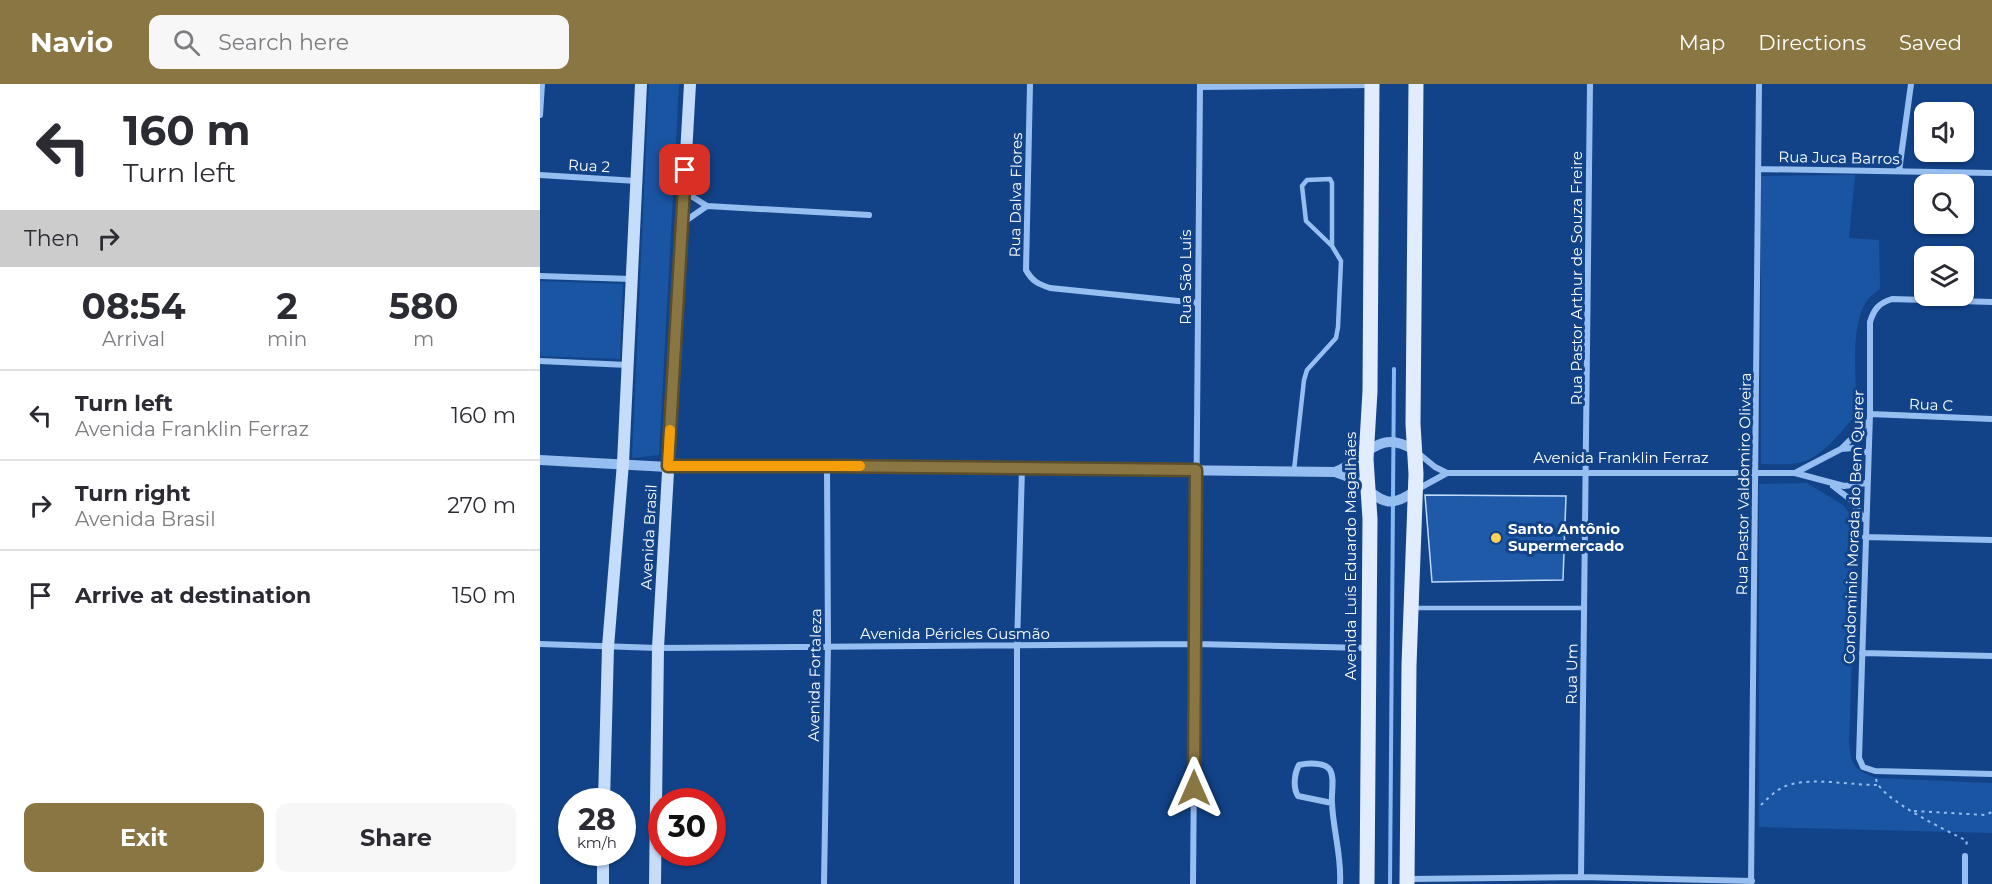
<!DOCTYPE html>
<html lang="en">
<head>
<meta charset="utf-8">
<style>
  :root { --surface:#fff; --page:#f7f7f7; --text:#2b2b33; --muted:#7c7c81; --line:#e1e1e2; --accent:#8a7643 }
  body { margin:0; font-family:Montserrat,sans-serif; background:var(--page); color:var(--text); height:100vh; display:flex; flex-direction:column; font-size:22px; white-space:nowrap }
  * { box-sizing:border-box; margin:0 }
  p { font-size:20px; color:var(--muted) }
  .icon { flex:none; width:33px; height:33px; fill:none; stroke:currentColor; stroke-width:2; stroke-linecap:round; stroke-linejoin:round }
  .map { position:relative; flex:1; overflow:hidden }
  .panel { display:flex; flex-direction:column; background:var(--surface); width:540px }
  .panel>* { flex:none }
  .hud { background:#fff; color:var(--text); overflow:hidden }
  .buttons { position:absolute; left:1374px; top:18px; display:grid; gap:12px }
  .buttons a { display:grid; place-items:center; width:60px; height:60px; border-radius:12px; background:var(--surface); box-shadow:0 2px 4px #0004; font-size:30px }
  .speed { position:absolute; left:18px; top:704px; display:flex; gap:12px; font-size:30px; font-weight:700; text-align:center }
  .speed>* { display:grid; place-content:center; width:78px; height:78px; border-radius:50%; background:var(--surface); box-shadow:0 2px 4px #0004; line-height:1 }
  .speed small { font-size:15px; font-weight:400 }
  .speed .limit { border:9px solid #d22; background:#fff; color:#111 }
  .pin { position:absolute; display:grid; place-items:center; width:51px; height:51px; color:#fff; margin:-26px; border-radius:12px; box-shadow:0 3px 9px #0006 }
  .me { position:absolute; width:66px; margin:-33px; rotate:0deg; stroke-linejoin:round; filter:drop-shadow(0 0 4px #0008) }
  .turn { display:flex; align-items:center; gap:21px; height:126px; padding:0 24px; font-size:27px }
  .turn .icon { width:78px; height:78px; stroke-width:2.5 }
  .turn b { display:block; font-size:42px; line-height:51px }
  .then { display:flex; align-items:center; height:57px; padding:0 24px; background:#0003; gap:12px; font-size:22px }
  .eta { display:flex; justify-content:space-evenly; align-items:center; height:102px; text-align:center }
  .eta b { font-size:36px; font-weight:700; line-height:42px }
  .primary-button { display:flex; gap:12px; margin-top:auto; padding:12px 24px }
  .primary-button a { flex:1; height:69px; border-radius:12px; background:var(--accent); color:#fff; font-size:24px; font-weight:700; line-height:69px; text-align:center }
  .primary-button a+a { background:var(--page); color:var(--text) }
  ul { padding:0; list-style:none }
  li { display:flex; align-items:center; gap:18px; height:90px; padding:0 24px; border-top:2px solid var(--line) }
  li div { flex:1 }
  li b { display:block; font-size:22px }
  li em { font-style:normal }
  header { display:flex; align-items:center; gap:36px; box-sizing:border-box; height:84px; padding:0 30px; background:var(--accent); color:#fff }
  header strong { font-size:28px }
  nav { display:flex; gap:33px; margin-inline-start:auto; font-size:21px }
  .search { width:420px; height:54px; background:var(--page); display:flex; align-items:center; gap:15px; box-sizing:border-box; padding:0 21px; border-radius:12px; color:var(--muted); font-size:22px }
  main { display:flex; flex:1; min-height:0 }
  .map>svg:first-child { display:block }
  .green { fill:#1a55a3 }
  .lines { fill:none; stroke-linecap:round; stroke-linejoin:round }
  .stream { stroke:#89b8f4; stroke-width:4 }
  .building { fill:#1f5aa9; stroke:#bed9fc; stroke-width:1.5 }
  .path { stroke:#97bef1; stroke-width:2; stroke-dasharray:3 4.5; stroke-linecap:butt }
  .service { stroke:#97bef1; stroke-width:4.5 }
  .minor { stroke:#97bef1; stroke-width:6 }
  .tertiary { stroke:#97bef1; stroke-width:10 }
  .secondary { stroke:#c5dcfb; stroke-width:12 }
  .primary { stroke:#e1ecff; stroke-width:15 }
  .route-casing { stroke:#5a4d2c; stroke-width:15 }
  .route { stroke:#8a7643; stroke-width:10 }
  .slow { stroke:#f59e0b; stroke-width:10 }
  .poi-dot { fill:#ffd257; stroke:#124389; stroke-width:2 }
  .labels { text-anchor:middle; stroke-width:6; stroke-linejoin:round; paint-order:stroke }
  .street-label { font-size:15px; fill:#fff; stroke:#124389 }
  .poi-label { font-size:15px; font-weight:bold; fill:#fff; stroke:#124389; text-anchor:start }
</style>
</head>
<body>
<header>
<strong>Navio</strong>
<div class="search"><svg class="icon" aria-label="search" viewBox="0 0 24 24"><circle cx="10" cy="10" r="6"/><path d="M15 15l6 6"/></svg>Search here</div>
<nav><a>Map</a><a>Directions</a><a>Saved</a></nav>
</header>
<main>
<section class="panel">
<div class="hud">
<div class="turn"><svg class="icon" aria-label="left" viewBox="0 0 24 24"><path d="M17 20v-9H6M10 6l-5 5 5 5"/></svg><div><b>160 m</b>Turn left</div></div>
<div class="then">Then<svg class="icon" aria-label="right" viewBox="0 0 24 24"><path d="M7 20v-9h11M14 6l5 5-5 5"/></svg></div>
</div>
<div class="eta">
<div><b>08:54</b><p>Arrival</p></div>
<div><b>2</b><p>min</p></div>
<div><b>580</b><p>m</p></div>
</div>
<ul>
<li><svg class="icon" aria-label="left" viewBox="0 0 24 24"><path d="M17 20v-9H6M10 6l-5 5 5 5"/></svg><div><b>Turn left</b><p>Avenida Franklin Ferraz</p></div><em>160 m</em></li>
<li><svg class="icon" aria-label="right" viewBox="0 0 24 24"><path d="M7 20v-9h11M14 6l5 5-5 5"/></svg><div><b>Turn right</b><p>Avenida Brasil</p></div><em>270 m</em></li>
<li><svg class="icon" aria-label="arrive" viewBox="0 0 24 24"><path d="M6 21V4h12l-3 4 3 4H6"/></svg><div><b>Arrive at destination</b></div><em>150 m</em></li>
</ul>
<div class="primary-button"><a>Exit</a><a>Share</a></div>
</section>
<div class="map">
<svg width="1452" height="800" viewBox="0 0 1452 800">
  <rect width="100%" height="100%" fill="#124389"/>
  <!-- green -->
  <path class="green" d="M109,0h30l-20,371 -27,3z
    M1315,91l-6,63 30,2 1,49c-4,3 -8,6 -11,9 -21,25 -12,85 -12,116 -14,15 -30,37 -49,46 -14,6 -33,4 -47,4v-288z
    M0,197l83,3 -3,75 -80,-3z
    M1267,399l36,22 10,13 3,26 -7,198c2,23 5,29 28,36l115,5v50l-233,-6v-343z"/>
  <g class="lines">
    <!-- stream -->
    <path class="stream" d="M850,800l4,-515"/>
  </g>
  <!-- building -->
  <path class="building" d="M885,411l141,1 -3,84 -131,2z"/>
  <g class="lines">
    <!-- path -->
    <path class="path" d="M1336,695c3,20 72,52 91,62l-1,5
      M1221,721c9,-9 18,-18 31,-21 26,-6 58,1 85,1
      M1374,727l71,4 7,-3"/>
    <!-- service -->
    <path class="service" d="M754,386l10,-90 3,-10 29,-32 2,-11 3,-66 -9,-15 -26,-25 -4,-35 5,-6 23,-1 2,4v63
      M874,524h171"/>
    <!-- minor -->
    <path class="minor" d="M490,0l-4,186c6,11 12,14 24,18l148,15
      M660,3l170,-2
      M0,31l2,-31
      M1218,85l234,4
      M1359,87l12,-87
      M0,91l97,6
      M145,108l22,14 162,9
      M141,140l26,-18
      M0,192l91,3
      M1452,218l-100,-3c-13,4 -18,10 -22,23v92l-11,344 4,9 12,4 117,3
      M0,277l88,4
      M1330,330l122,5
      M1302,364l27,-27
      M878,369l17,14 12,6
      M1255,389l46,-24 12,-1 15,5
      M1293,402l18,14 13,19
      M878,405l29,-16h348l49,13 23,-3
      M1325,453l127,3
      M0,560l118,4 537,-4 172,4
      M1322,569l130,3
      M792,719l-34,-7c-5,-8 -4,-22 1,-31 8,-2 26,-3 31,5 5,8 1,24 2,33 1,27 10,54 8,81
      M1041,793l9,-793
      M868,795l173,-2 171,4
      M284,800l4,-238 -1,-180
      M477,800v-238l5,-178
      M653,800l7,-800
      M1211,800l8,-800
      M1425,800v-28"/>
    <!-- tertiary -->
    <path class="tertiary" d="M0,376l128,7 159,-1 508,6c9,3 18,6 26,12 21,18 29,25 54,7
      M795,388c31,-12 42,-45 79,-22"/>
    <!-- secondary -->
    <path class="secondary" d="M64,717l4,-154 15,-184 18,-379
      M63,800v-32
      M115,800l3,-236 32,-564"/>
    <!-- primary -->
    <path class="primary" d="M827,800l3,-365 -4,-60 4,-68 2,-307
      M867,800l2,-219 7,-191 -3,-50 3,-340"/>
  </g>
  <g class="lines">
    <!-- route casing -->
    <g class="route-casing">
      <path id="route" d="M145,86l-17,296h159l369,4 -2,318"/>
    </g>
    <!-- route -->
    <use href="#route" class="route"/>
    <!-- slow -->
    <path class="slow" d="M130,346l-2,36h192"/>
  </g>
  <!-- markers -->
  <circle class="poi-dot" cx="956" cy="454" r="6"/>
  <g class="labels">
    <!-- street labels -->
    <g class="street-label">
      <text transform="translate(1299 74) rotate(1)" y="5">Rua Juca Barros</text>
      <text transform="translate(49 82) rotate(3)" y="5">Rua 2</text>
      <text transform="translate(476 111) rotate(-89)" y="5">Rua Dalva Flores</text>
      <text transform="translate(646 193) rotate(-90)" y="5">Rua São Luís</text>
      <text transform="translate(1037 194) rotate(-90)" y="5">Rua Pastor Arthur de Souza Freire</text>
      <text transform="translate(1391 321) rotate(2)" y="5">Rua C</text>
      <text x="1081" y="379">Avenida Franklin Ferraz</text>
      <text transform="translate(1204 400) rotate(-89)" y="5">Rua Pastor Valdomiro Oliveira</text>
      <text transform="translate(1314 443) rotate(-88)" y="5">Condominio Morada do Bem Querer</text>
      <text transform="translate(109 453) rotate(-87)" y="5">Avenida Brasil</text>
      <text transform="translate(811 472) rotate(-90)" y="5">Avenida Luís Eduardo Magalhães</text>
      <text x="415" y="555">Avenida Péricles Gusmão</text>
      <text transform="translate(1032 590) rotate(-89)" y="5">Rua Um</text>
      <text transform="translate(275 591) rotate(-89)" y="5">Avenida Fortaleza</text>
    </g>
    <!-- poi labels -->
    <g class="poi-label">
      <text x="968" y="450">Santo Antônio<tspan x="968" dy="17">Supermercado</tspan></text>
    </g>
  </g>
</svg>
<div class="buttons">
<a><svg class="icon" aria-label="sound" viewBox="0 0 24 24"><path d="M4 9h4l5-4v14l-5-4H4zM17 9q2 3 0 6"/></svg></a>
<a><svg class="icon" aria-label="search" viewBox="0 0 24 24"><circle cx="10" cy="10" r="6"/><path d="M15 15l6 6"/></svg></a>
<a><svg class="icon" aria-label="layers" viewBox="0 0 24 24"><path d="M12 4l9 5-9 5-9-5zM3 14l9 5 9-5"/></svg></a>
</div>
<div class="speed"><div>28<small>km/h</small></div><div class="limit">30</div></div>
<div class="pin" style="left:145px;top:86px;background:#d93025"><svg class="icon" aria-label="arrive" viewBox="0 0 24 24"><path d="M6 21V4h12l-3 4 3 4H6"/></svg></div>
<svg class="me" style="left:654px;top:704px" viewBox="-20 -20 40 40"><path d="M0-17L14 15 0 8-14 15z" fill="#8a7643" stroke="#fff" stroke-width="4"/></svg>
</div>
</main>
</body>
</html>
